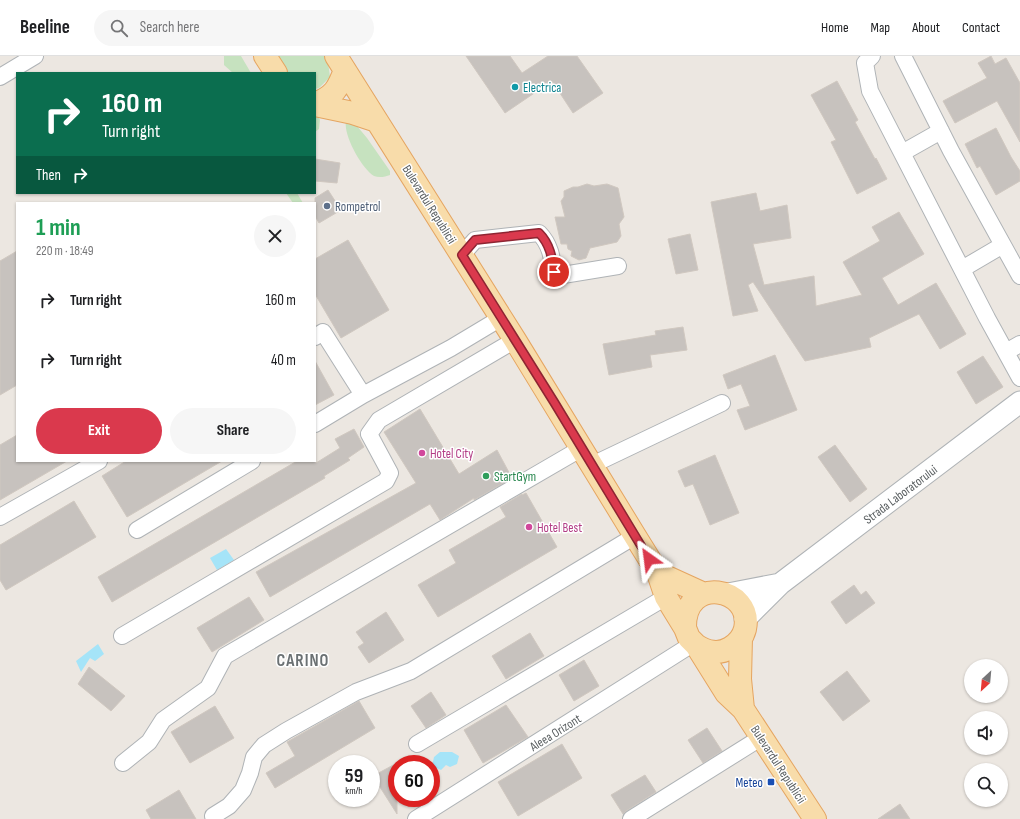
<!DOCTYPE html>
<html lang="en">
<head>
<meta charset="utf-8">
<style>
  :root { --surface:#fff; --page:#f6f6f6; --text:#202124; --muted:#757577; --line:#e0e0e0; --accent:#da394d }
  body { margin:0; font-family:"Sofia Sans Condensed",sans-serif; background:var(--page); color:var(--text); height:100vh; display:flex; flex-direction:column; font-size:15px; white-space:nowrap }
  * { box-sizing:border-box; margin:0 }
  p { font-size:13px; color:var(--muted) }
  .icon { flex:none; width:22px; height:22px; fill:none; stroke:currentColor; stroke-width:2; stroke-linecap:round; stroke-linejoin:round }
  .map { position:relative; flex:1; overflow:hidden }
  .side { position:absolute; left:16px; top:146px; width:300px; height:260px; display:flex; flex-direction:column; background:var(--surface); border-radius:0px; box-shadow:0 1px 3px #0004 }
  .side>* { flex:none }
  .top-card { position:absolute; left:16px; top:16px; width:300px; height:122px; border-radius:0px; box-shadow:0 1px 3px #0004; background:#0b6e4f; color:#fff; overflow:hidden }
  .needle { width:26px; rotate:206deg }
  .controls { position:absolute; left:964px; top:603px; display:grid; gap:8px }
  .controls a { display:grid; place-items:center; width:44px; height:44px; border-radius:50%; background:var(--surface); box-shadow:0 1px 3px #0004; font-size:20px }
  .speed { position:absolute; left:328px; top:699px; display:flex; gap:8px; font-size:20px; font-weight:700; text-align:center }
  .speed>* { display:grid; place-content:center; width:52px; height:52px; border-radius:50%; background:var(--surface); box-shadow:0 1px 3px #0004; line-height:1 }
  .speed small { font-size:10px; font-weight:400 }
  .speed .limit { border:6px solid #d22; background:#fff; color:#111 }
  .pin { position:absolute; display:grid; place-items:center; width:34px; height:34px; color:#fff; margin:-17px; border:2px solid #fff; border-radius:50%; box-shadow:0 1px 4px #0007 }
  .me { position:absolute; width:44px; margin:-22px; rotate:329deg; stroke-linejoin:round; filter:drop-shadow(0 0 3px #0008) }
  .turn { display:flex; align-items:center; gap:14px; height:84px; padding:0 20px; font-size:18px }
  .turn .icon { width:52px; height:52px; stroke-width:2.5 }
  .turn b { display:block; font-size:28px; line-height:34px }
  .then { display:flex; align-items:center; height:38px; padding:0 20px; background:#0003; gap:8px; font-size:15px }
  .round { display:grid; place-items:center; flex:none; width:42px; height:42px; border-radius:21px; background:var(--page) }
  .overview { display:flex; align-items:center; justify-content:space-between; height:68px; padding:0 20px }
  h1 { font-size:24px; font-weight:700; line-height:30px; color:#1e9e55 }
  .primary-button { display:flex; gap:8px; margin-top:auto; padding:8px 20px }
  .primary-button a { flex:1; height:46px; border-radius:24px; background:var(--accent); color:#fff; font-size:16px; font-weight:700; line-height:46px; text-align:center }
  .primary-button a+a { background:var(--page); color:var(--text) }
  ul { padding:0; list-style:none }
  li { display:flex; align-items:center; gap:12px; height:60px; padding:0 20px }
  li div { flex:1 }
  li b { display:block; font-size:15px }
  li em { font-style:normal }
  header { display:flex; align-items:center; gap:24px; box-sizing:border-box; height:56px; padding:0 20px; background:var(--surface); border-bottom:1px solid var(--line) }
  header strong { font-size:19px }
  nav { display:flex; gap:22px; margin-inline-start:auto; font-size:14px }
  .search { width:280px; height:36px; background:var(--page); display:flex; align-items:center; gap:10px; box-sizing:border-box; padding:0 14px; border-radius:22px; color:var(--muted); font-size:15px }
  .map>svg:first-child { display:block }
  .green { fill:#c6e2bf }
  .water { fill:#a5e4f8 }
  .building { fill:#c7c2be; stroke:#d0c8c0 }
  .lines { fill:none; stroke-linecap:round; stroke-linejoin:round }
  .minor-casing { stroke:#afb3b6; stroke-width:18 }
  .tertiary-casing { stroke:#afb3b6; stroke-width:23 }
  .primary-casing { stroke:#e5a561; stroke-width:24 }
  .minor { stroke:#fff; stroke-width:16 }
  .tertiary { stroke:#fff; stroke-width:21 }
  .primary { stroke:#f8dcaa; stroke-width:22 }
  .route-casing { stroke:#8e2532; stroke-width:10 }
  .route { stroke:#da394d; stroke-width:7 }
  .culture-dot { fill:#0f9aa8; stroke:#fff; stroke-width:1.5 }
  .service-dot { fill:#5c6f8a; stroke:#fff; stroke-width:1.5 }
  .hotel-dot { fill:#d1479c; stroke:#fff; stroke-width:1.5 }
  .leisure-dot { fill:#2e9e5b; stroke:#fff; stroke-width:1.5 }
  .transit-dot { fill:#1a4fb4; stroke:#fff; stroke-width:1.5 }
  .labels { text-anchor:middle; stroke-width:3; stroke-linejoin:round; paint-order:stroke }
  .culture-label { font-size:13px; fill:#0d838f; stroke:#fff; text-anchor:start }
  .street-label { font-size:13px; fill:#5a5f61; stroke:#fff }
  .service-label { font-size:13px; fill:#4e5e75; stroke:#fff; text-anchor:start }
  .hotel-label { font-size:13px; fill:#b23c85; stroke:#fff; text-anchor:start }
  .leisure-label { font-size:13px; fill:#27864d; stroke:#fff; text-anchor:start }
  .transit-label { font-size:13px; fill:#164399; stroke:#fff; text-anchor:end }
  .district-label { font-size:17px; font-weight:bold; letter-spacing:1px; fill:#6b7173; stroke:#fff }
</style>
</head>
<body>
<header>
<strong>Beeline</strong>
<div class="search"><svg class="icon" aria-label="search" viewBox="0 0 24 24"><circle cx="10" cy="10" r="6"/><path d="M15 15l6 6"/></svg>Search here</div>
<nav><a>Home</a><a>Map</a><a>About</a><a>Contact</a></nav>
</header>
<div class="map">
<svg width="1020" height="763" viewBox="0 0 1020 763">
  <rect width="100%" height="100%" fill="#ece7e1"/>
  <!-- green -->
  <path class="green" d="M224,0h17l10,17h-18l-9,-8z
    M277,0h48l3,6 2,15 -11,11 -4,1v-16h-28z
    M315,53l5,11 -1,9 -4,3z
    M352,64l15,18 23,33v4c-5,2 -11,3 -16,1 -12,-7 -31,-41 -28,-55z
    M286,137h11l6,10h-10z"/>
  <!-- water -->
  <path class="water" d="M226,493l8,11 -17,10 -7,-12z
    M98,588l6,10 -9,7 -5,-3 -9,14 -5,-11z
    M440,696h12l7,4 -2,8 -7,3 -4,-2 -5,5 -9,-4 2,-9z"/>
  <!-- building -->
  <path class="building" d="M466,0h44l12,17 26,-17h29l26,37 -30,20 -21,-32 -47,32z
    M991,0l4,8 11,-6 14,25v59l-23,-41 -42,22 -12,-22 44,-23 -9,-15z
    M837,25l21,39 -3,2 20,37 1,-1 11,21 -30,15 -26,-52 5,-2 -25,-45z
    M996,72l15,29 9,14v10l-24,14 -16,-29 -3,2 -12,-24z
    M315,103l25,4 -3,20 -22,-2z
    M587,128l7,2 13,-2 11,4 6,29 -5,7 2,12 -4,6 -27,6 -4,10 -7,2 -8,-4 1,-5 -4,-2 -1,-5h-6l-6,-27h10l-4,-16 3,-4v-6l9,-4h5z
    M328,134l13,20 -22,13 -4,-7v-18z
    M756,137l4,18 27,-6 4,33 -38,6 11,41 50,-9 2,30 46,-11 -19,-33 37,-21 -8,-14 27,-15 25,42 -42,24 16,27 38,-22 30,51 -26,15 -21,-35 -50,24 2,9 -66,14 -52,-79 -5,3 10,26 -25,5 -22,-114z
    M690,178l8,36 -22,4 -8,-35z
    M348,184l41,70 -48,28 -26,-44v-35z
    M17,195v134l-17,10v-134z
    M683,271l4,23 -37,5 2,12 -43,8 -6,-31 53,-9 -1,-4z
    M775,299l22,55 -52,20 -8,-20 13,-4 -9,-22 -13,5 -5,-14z
    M983,300l20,31 -27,17 -19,-32z
    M315,305l19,34 -19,10z
    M420,353l39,65 38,-24 15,28 -38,22v-2l-34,22 -10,-16 -160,93 -14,-25 160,-89 -32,-51z
    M354,373l10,18 -16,11 2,2 -26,16 1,2 -213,124 -14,-25 199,-116h18l1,2 24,-15 -5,-9z
    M17,379v26h50l-67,39v-55z
    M835,389l32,44 -17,13 -32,-45z
    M715,399l24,58 -29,12 -17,-41 -8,3 -7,-16z
    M126,405h96l-95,56 -25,-41z
    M526,437l31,54 -119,70 -20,-32 38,-22 -7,-13 57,-33 -6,-10 22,-13v1z
    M74,445l22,36 -90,53 -6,-10v-35z
    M854,529l7,10 5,-4 9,12 -29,21 -15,-22z
    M249,541l15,23 -52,32 -15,-24z
    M386,556l18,28 -35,23 -11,-16 6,-4 -8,-11z
    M530,577l14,23 -38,23 -14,-23z
    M584,604l15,26 -25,15 -15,-26z
    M89,611l36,29 -14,15 -33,-27z
    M847,615l23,30 -27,20 -23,-29z
    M431,636l15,23 -20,13 -15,-22z
    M359,645l16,27 -100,60 -9,-15 29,-17 -8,-14z
    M506,649l22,32 -45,26 -19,-33z
    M215,650l19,32 -44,25 -19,-31z
    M707,672l15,23 -19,12 -15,-23z
    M562,688l20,34 -64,38 -20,-34z
    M397,707v51l-24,-38z
    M645,719l11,17 -30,19 -3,3 -12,-19z
    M179,734l17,29h-45l-5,-9z
    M900,748l10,15h-32z"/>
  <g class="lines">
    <!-- minor casing -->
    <g class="minor-casing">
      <path id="minor" d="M872,0l-7,7 5,28 117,227 33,60
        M903,0l48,95 69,125
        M0,21l35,-21
        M902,97l39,-22
        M462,199l13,-15 64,-7c11,11 13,24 15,39l9,3 55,-9
        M962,213l41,-24
        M315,281l8,-5 40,63 88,-47 50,-30
        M1006,296l14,-8
        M315,368l48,-29
        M592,409l130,-62
        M0,461l99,-56
        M137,474l115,-69
        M122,580l264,-155 4,-8 -21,-39 10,-14 136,-80
        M417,688l249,-147
        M123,707l26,-21 14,-22 45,-32 17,-32 357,-208
        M213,760l16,-10 14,-16 7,-17 4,-16 10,-12 22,-14 70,-39 55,-21 224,-135
        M416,763l278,-176
        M631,763l131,-82"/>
    </g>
    <!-- tertiary casing -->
    <g class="tertiary-casing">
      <path id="tertiary" d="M728,538l52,-10
        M745,563l35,-35 240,-182"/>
    </g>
    <!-- primary casing -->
    <g class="primary-casing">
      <path id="primary" d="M265,0l11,17
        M336,0l179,284 120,196 23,37 8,24 19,31 4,10 7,7 30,48 17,16 72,110
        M315,48c19,-8 23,-15 30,-34
        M315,49l38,8 24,8
        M658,517l46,21
        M685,572c-1,-54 69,-41 60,1 -2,8 -8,15 -15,19 -12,7 -23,4 -34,-3
        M741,582l-1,41 3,30"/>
    </g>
    <!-- minor -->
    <use href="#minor" class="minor"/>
    <!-- tertiary -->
    <use href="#tertiary" class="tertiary"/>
    <!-- primary -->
    <use href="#primary" class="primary"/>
  </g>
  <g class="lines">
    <!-- route casing -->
    <g class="route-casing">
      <path id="route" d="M554,216c-2,-15 -4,-28 -15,-39l-64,7 -13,15 92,147 95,157"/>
    </g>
    <!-- route -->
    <use href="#route" class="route"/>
  </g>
  <!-- markers -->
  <circle class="culture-dot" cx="515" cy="31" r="4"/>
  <circle class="service-dot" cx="327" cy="150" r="4"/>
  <g class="hotel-dot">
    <circle cx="422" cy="397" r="4"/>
    <circle cx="529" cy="471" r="4"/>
  </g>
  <circle class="leisure-dot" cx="486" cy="420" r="4"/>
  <rect class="transit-dot" x="767" y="722" width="8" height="8" rx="2"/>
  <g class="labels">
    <!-- culture labels -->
    <g class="culture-label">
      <text x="523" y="36">Electrica</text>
    </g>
    <!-- street labels -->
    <g class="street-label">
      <text transform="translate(430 148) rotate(58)" y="5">Bulevardul Republicii</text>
      <text transform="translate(900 438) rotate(-37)" y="5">Strada Laboratorului</text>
      <text transform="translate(555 676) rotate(-32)" y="5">Aleea Orizont</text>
      <text transform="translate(779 708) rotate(57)" y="5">Bulevardul Republicii</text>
    </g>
    <!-- service labels -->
    <g class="service-label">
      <text x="335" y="155">Rompetrol</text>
    </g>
    <!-- hotel labels -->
    <g class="hotel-label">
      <text x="430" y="402">Hotel City</text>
      <text x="537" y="476">Hotel Best</text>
    </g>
    <!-- leisure labels -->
    <g class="leisure-label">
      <text x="494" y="425">StartGym</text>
    </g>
    <!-- transit labels -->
    <g class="transit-label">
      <text x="763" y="731">Meteo</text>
    </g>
    <!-- district labels -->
    <g class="district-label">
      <text x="303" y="610">CARINO</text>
    </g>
  </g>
</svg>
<div class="controls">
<a><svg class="needle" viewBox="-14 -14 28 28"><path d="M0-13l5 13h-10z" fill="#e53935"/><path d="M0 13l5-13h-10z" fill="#757577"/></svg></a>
<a><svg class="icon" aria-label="sound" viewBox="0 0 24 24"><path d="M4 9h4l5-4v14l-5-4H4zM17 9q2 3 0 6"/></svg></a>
<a><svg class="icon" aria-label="search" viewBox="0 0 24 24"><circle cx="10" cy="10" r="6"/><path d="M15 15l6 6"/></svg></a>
</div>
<div class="speed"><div>59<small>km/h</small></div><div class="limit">60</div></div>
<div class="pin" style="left:554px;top:216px;background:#d93025"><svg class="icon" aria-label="arrive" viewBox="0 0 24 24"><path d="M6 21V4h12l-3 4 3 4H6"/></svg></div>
<svg class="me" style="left:649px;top:503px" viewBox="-20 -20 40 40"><path d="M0-17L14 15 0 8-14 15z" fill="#da394d" stroke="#fff" stroke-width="4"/></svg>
<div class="top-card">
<div class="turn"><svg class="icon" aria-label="right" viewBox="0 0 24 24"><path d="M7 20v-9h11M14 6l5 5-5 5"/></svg><div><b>160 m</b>Turn right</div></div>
<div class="then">Then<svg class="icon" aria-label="right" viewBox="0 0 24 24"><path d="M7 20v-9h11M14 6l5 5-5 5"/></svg></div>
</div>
<section class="side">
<div class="overview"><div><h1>1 min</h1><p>220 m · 18:49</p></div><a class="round"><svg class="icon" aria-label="close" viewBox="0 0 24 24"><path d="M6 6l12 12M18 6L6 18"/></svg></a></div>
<ul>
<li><svg class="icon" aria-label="right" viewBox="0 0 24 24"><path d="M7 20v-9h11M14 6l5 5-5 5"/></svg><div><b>Turn right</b></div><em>160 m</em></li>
<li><svg class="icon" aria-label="right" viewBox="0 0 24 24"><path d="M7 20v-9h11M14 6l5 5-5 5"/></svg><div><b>Turn right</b></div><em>40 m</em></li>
</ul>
<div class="primary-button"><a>Exit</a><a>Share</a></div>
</section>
</div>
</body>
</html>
